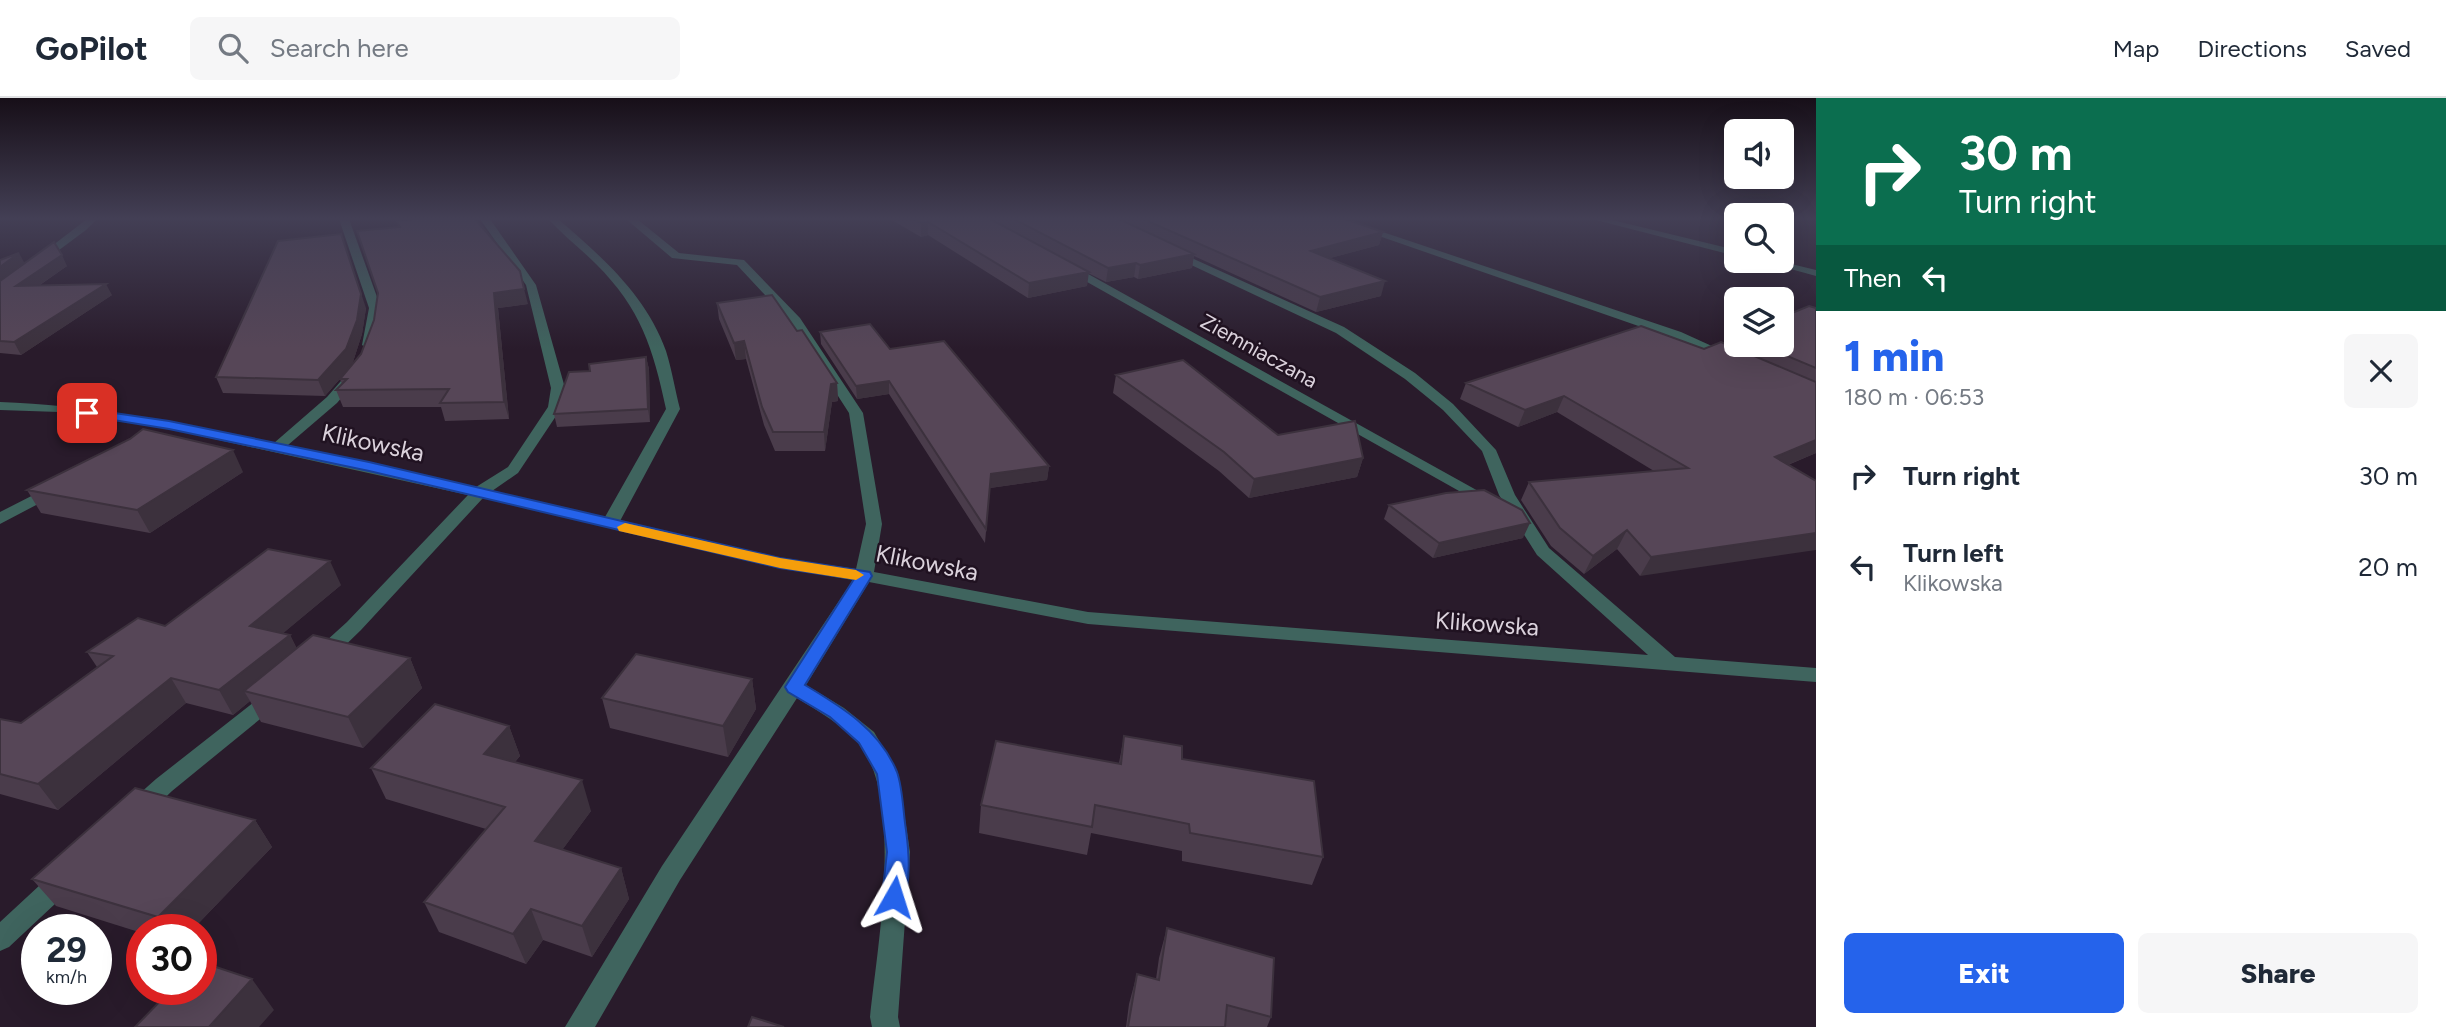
<!DOCTYPE html>
<html lang="en">
<head>
<meta charset="utf-8">
<style>
  :root { --surface:#fff; --page:#f6f6f7; --text:#1f2937; --muted:#747a83; --line:#e0e1e3; --accent:#2563eb }
  body { margin:0; font-family:Figtree,sans-serif; background:var(--page); color:var(--text); height:100vh; display:flex; flex-direction:column; font-size:26px; white-space:nowrap }
  * { box-sizing:border-box; margin:0 }
  p { font-size:23px; color:var(--muted) }
  .icon { flex:none; width:38px; height:38px; fill:none; stroke:currentColor; stroke-width:2; stroke-linecap:round; stroke-linejoin:round }
  .map { position:relative; flex:1; overflow:hidden }
  .details { display:flex; flex-direction:column; background:var(--surface); width:630px }
  .details>* { flex:none }
  .top-card { background:#0b6e4f; color:#fff; overflow:hidden }
  .buttons { position:absolute; left:1724px; top:21px; display:grid; gap:14px }
  .buttons a { display:grid; place-items:center; width:70px; height:70px; border-radius:10px; background:var(--surface); box-shadow:0 7px 28px #0002; font-size:35px }
  .speed { position:absolute; left:21px; top:816px; display:flex; gap:14px; font-size:35px; font-weight:700; text-align:center }
  .speed>* { display:grid; place-content:center; width:91px; height:91px; border-radius:50%; background:var(--surface); box-shadow:0 7px 28px #0002; line-height:1 }
  .speed small { font-size:18px; font-weight:400 }
  .speed .limit { border:10px solid #d22; background:#fff; color:#111 }
  .pin { position:absolute; display:grid; place-items:center; width:60px; height:60px; color:#fff; margin:-30px; border-radius:14px; box-shadow:0 4px 10px #0006 }
  .me { position:absolute; width:77px; margin:-38px; rotate:6deg; stroke-linejoin:round; filter:drop-shadow(0 0 5px #0008) }
  .turn { display:flex; align-items:center; gap:24px; height:147px; padding:0 28px; font-size:32px }
  .turn .icon { width:91px; height:91px; stroke-width:2.5 }
  .turn b { display:block; font-size:49px; line-height:60px }
  .then { display:flex; align-items:center; height:66px; padding:0 28px; background:#0003; gap:14px; font-size:26px }
  .round { display:grid; place-items:center; flex:none; width:74px; height:74px; border-radius:10px; background:var(--page) }
  .head { display:flex; align-items:center; justify-content:space-between; height:119px; padding:0 28px }
  h1 { font-size:42px; font-weight:800; line-height:52px; color:var(--accent) }
  .cta { display:flex; gap:14px; margin-top:auto; padding:14px 28px }
  .cta a { flex:1; height:80px; border-radius:10px; background:var(--accent); color:#fff; font-size:28px; font-weight:800; line-height:80px; text-align:center }
  .cta a+a { background:var(--page); color:var(--text) }
  ul { padding:0; list-style:none }
  li { display:flex; align-items:center; gap:21px; height:91px; padding:0 28px }
  li div { flex:1 }
  li b { display:block; font-size:26px }
  li em { font-style:normal }
  header { display:flex; align-items:center; gap:42px; box-sizing:border-box; height:98px; padding:0 35px; background:var(--surface); border-bottom:2px solid var(--line) }
  header strong { font-size:33px }
  nav { display:flex; gap:38px; margin-inline-start:auto; font-size:24px }
  .search { width:490px; height:63px; background:var(--page); display:flex; align-items:center; gap:18px; box-sizing:border-box; padding:0 24px; border-radius:10px; color:var(--muted); font-size:26px }
  main { display:flex; flex:1; min-height:0 }
  .map>svg:first-child { display:block }
  .lines { fill:none; stroke-linecap:round; stroke-linejoin:round }
  .minor { fill:#3f645e; fill-rule:evenodd }
  .wall { fill:#4a3c4b }
  .shaded-wall { fill:#3c313d }
  .building { fill:#564657; stroke:#3c313d; stroke-width:2 }
  .route { fill:#2563eb; stroke:#184099; stroke-width:2 }
  .slow { fill:#f59e0b }
  .labels { text-anchor:middle; stroke-width:5; stroke-linejoin:round; paint-order:stroke }
  .far-street-label { font-size:21px; fill:#dbd2dc; stroke:#201221 }
  .street-label { font-size:24px; fill:#dbd2dc; stroke:#201221 }
</style>
</head>
<body>
<header>
<strong>GoPilot</strong>
<div class="search"><svg class="icon" aria-label="search" viewBox="0 0 24 24"><circle cx="10" cy="10" r="6"/><path d="M15 15l6 6"/></svg>Search here</div>
<nav><a>Map</a><a>Directions</a><a>Saved</a></nav>
</header>
<main>
<div class="map">
<svg width="1816" height="929" viewBox="0 0 1816 929">
  <rect width="100%" height="100%" fill="#291b2b"/>
  <g class="lines">
    <!-- minor -->
    <path class="minor" d="M87,121h10l-11,11 -86,64v-8z
      M339,121h10l32,89 -7,37 -6,4 -6,-4 7,-37z
      M480,121h10l46,66 29,103 -3,19 -44,66 -26,18 113,26 61,-108c-13,-61 -25,-100 -70,-145 -15,-15 -33,-29 -48,-45h10c44,38 88,76 108,132 6,19 9,39 14,58l-60,112 160,37 76,11 10,-45 -17,-111 -58,-90 -54,-58 -65,-7 -46,-39h11l42,34 65,7 56,58 63,95 19,111 -8,48 214,40 560,43 -111,-100 -38,-60 -17,-44 -39,-41 -38,-31 -69,-46 -166,-78v-4l4,-1 170,77 71,46 38,31 43,46 19,45 34,53 126,109 141,11v14l-728,-58 -219,-42 -63,103 38,23 30,24 24,41 12,79 -12,165 2,10h-28l-2,-10c7,-69 35,-220 -12,-274 -17,-19 -40,-32 -61,-45l-117,182 -85,147h-30l97,-161 191,-286 -73,-12 -297,-70 -122,132 -32,31h-14l-3,-5 3,-5 32,-29 121,-127 -299,-66 -110,-17 -59,-2v-8c93,3 183,22 274,41l53,-46 21,-24 5,-1 7,4 -23,27 -49,42 188,42 32,-20 40,-60 3,-19 -25,-103z
      M1330,121h14l337,113 55,25 -2,3h-8l-53,-22z
      M1592,121h16l128,31v6z
      M1762,163h17l37,9v6z
      M1064,167h8l426,237 -8,5 -6,-2 -420,-236z
      M53,387l8,5 -2,3 -59,31v-12z
      M274,592l7,2 3,5 -3,5 -109,89 -27,26 -8,2 -8,-2 -4,-7 4,-7 27,-24 111,-87z
      M63,771l9,3 3,8 -3,8 -63,59 -9,4v-29l54,-50z"/>
  </g>
  <!-- wall -->
  <path class="wall" d="M890,121h455l38,13 -4,13 -49,13 51,38 -65,16 -122,-56 -2,12 -54,11 -4,-2 -28,5 -18,-9 -1,13 -59,12 -100,-63 -7,2z
    M397,123l131,83 -30,4 11,111 -64,2 -4,-14h-98l-7,-17 6,-6 -2,-5 21,-25 13,-34 25,-93z
    M0,162l25,3 42,3 -27,19 72,10 -91,60 -21,-2z
    M717,205l80,28 40,52 1,18 -6,1 -7,49h-50l-11,-26 -18,-66 -10,1 -17,-41z
    M366,210l-4,26 -10,31 -27,31 -102,-3 -7,-16z
    M1816,210v145l-28,12 -148,111 -23,-27 -33,25 -33,-28 -30,-46 8,-18 125,-11 -97,-59 -39,15 -58,-28 6,-16 238,-34 28,-2 4,-8v6h46z
    M820,234l70,17 159,117 -2,14 -57,8 -5,55 -96,-149 -32,5 -36,-55z
    M646,259l3,12 1,53 -93,5 -3,-13 36,-43z
    M1116,277l162,60 85,23 -6,19 -108,21 -30,-27 -106,-78z
    M243,374l-93,61 -109,-20 -14,-23z
    M1389,407l134,33 -90,20 -49,-39z
    M341,487l-58,48 7,2 7,14 113,9 12,30 -59,60 -102,-26 -11,-21 -17,14 -47,-12 -128,107 -58,-16v-75l21,4 76,-56 -10,-15 78,-26z
    M752,581l4,30 -28,48 -118,-29 -8,-30z
    M509,628l11,30 -5,6 76,49 -29,39 59,18 8,31 -37,58 -49,-17 -17,24 -87,-32 -15,-30 62,-73 -100,-30 -15,-31z
    M1124,638l58,23 141,98 -11,28 -130,-24v-10l-91,-18 -4,22 -108,-22 2,-28 138,-42z
    M255,722l17,27 -79,82h-51v4l-86,-27 -24,-27z
    M1167,830l104,89 -4,10h-141l3,-23 8,-30 19,5 3,-21z"/>
  <!-- shaded-wall -->
  <path class="shaded-wall" d="M928,124v13l-7,2v-14z
    M1383,134l-4,13 -71,19 3,-13z
    M341,136l25,74 -4,26 -10,31 -27,31 -7,-16z
    M19,155l6,11 -25,19v-16z
    M1194,156l-2,14 -54,11 2,-14z
    M62,157l5,11 -45,31 -6,-11z
    M1136,165l-2,14 -28,5 2,-14z
    M1089,174l-2,14 -59,12 1,-15z
    M1385,183l-4,15 -65,16 4,-15z
    M106,186l6,11 -91,60 -7,-13z
    M524,191l4,15 -30,4 11,111 -5,-17 -10,-109z
    M744,243l2,18 -10,1 -2,-17z
    M646,259l3,12 1,53 -2,-13z
    M889,283v13l-32,5 -1,-13z
    M837,285l1,18 -6,1 -7,49 -1,-19 7,-48z
    M1564,298l-7,16 -39,15 7,-17z
    M1816,342v13l-51,21 10,-17z
    M233,352l10,22 -93,61 -13,-23z
    M1363,360l-6,19 -108,21 5,-19z
    M1049,368l-2,14 -57,8 -5,55 6,-69z
    M1530,425l-7,15 -90,20 6,-15z
    M1627,432l-10,19 -33,25 9,-18z
    M1816,435v17l-176,26 11,-19z
    M330,463l11,24 -78,65 -13,-24z
    M290,537l12,24 -58,32 6,10 -17,14 -14,-25z
    M410,560l12,30 -59,60 -15,-31z
    M171,580l15,25 -128,107 -20,-26z
    M752,581l4,30 -28,48 -5,-31z
    M509,628l11,30 -25,29 -11,-31z
    M582,682l9,31 -45,61 -11,-31z
    M255,722l17,27 -79,82h-26l-9,-12z
    M621,770l8,31 -37,58 -10,-31z
    M531,811l12,31 -17,24 -13,-30z
    M252,881l22,31 -15,17h-50z"/>
  <!-- building -->
  <path class="building" d="M414,121h61l45,52 4,18 -30,4 10,109 -64,1 9,-14 -113,1 11,-11h-7l21,-25 13,-34 4,-27 -21,-62 43,-4 -3,-6z
    M912,121h78l99,53 -60,11 -101,-61 -7,1z
    M1014,121h105l75,35 -54,11 -4,-2 -28,5z
    M1143,121h202l38,13 -72,19 74,30 -65,16z
    M341,136l20,60 -4,26 -11,29 -28,31 -102,-3 62,-136z
    M54,144l8,13 -46,31 90,-2 -92,58 -14,-1v-60z
    M19,155l-19,14v-7z
    M772,197l25,36 5,-1 35,53 -6,1 -7,48h-51l-11,-25 -18,-66 -10,2 -17,-40z
    M1809,208l7,2v60l-55,-23h21v-28z
    M870,226l20,25 54,-8 105,125 -58,8 -5,55 -97,-148 -33,5 -36,-54z
    M1641,228l63,23 17,-7 95,40v58l-41,17 41,24v52l-165,24 -24,-27 -34,26 -33,-28 -31,-46 159,-14 -124,-72 -39,14 -59,-27z
    M646,259l2,52 -94,5 15,-42 21,-1 -1,-7z
    M1183,262l95,75 77,-14 8,37 -109,21 -30,-27 -108,-77z
    M143,331l90,21 -96,60 -110,-20 103,-51z
    M1484,392l38,20 8,13 -91,20 -50,-38 57,-12z
    M268,451l62,12 -80,65 40,9 -71,55 -48,-12 -133,106 -38,-10v-55l21,4 92,-67 -26,-4 51,-34 27,8z
    M313,537l97,23 -62,59 -104,-26z
    M636,556l116,25 -29,47 -121,-28z
    M435,606l74,22 -25,28 98,26 -47,61 86,27 -39,58 -51,-17 -18,25 -89,-32 81,-95 -134,-39z
    M1124,638l58,10v13l132,22 9,76 -133,-24 -1,-9 -94,-19 -3,22 -111,-22 15,-64 125,23z
    M135,690l120,32 -97,97 -126,-38z
    M1167,830l107,30 -3,59 -44,-12 -2,22h-97l9,-53 22,6z
    M201,864l51,17 -43,48h-74l37,-38h29z
    M752,919l32,10h-36z"/>
  <!-- sky -->
  <linearGradient id="sky" x2="0" y2="1"><stop stop-color="#170f18"/><stop offset="0.48" stop-color="#433f55"/><stop offset="1" stop-color="#433f55" stop-opacity="0"/></linearGradient>
  <rect width="1816" height="251" fill="url(#sky)"/>
  <!-- route -->
  <path class="route" d="M87,311l82,12 200,41 411,96 90,14 2,4 -67,109c37,22 75,45 92,87 6,17 6,40 9,58 3,22 6,53 -4,74l-8,3 -9,-3 -3,-7 5,-45 -10,-78 -18,-31 -29,-26 -42,-25 -3,-5 69,-108 -74,-11 -411,-97 -200,-42 -87,-14v-5z"/>
  <!-- slow -->
  <path class="slow" d="M625,425l155,35 76,12 8,5 -8,5 -76,-12 -161,-37 -2,-4z"/>
  <g class="labels">
    <!-- far-street labels -->
    <g class="far-street-label">
      <text transform="translate(1259 253) rotate(29)" y="7">Ziemniaczana</text>
    </g>
    <!-- street labels -->
    <g class="street-label">
      <text transform="translate(373 345) rotate(12)" y="8">Klikowska</text>
      <text transform="translate(927 465) rotate(11)" y="8">Klikowska</text>
      <text transform="translate(1487 526) rotate(4)" y="8">Klikowska</text>
    </g>
  </g>
</svg>
<div class="buttons">
<a><svg class="icon" aria-label="sound" viewBox="0 0 24 24"><path d="M4 9h4l5-4v14l-5-4H4zM17 9q2 3 0 6"/></svg></a>
<a><svg class="icon" aria-label="search" viewBox="0 0 24 24"><circle cx="10" cy="10" r="6"/><path d="M15 15l6 6"/></svg></a>
<a><svg class="icon" aria-label="layers" viewBox="0 0 24 24"><path d="M12 4l9 5-9 5-9-5zM3 14l9 5 9-5"/></svg></a>
</div>
<div class="speed"><div>29<small>km/h</small></div><div class="limit">30</div></div>
<div class="pin" style="left:87px;top:315px;background:#d93025"><svg class="icon" aria-label="arrive" viewBox="0 0 24 24"><path d="M6 21V4h12l-3 4 3 4H6"/></svg></div>
<svg class="me" style="left:894px;top:799px" viewBox="-20 -20 40 40"><path d="M0-17L14 15 0 8-14 15z" fill="#2563eb" stroke="#fff" stroke-width="4"/></svg>
</div>
<section class="details">
<div class="top-card">
<div class="turn"><svg class="icon" aria-label="right" viewBox="0 0 24 24"><path d="M7 20v-9h11M14 6l5 5-5 5"/></svg><div><b>30 m</b>Turn right</div></div>
<div class="then">Then<svg class="icon" aria-label="left" viewBox="0 0 24 24"><path d="M17 20v-9H6M10 6l-5 5 5 5"/></svg></div>
</div>
<div class="head"><div><h1>1 min</h1><p>180 m · 06:53</p></div><a class="round"><svg class="icon" aria-label="close" viewBox="0 0 24 24"><path d="M6 6l12 12M18 6L6 18"/></svg></a></div>
<ul>
<li><svg class="icon" aria-label="right" viewBox="0 0 24 24"><path d="M7 20v-9h11M14 6l5 5-5 5"/></svg><div><b>Turn right</b></div><em>30 m</em></li>
<li><svg class="icon" aria-label="left" viewBox="0 0 24 24"><path d="M17 20v-9H6M10 6l-5 5 5 5"/></svg><div><b>Turn left</b><p>Klikowska</p></div><em>20 m</em></li>
</ul>
<div class="cta"><a>Exit</a><a>Share</a></div>
</section>
</main>
</body>
</html>
